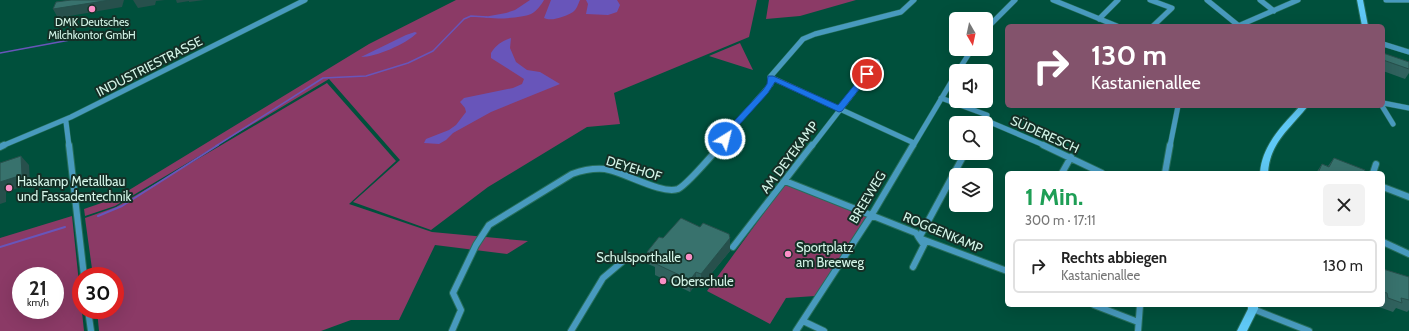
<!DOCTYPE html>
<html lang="de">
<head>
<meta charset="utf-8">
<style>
  :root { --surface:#fff; --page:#f2f2f2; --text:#222; --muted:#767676; --line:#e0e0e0 }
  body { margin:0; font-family:Cabin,sans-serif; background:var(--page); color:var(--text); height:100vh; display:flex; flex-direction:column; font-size:15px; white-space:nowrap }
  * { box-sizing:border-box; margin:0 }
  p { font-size:13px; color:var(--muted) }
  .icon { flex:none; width:22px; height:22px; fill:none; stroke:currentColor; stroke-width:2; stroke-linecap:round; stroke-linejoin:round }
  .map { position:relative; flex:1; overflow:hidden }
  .drawer { position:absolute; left:1005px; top:171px; width:380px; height:136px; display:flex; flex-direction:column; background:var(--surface); border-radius:6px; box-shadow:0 4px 16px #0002 }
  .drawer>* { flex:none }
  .top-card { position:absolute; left:1005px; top:24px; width:380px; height:84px; border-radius:6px; box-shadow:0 4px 16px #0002; background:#83536c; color:#fff; overflow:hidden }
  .needle { width:26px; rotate:171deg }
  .tools { position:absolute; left:949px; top:12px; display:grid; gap:8px }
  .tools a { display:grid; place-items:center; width:44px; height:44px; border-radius:6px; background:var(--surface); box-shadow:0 4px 16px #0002; font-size:20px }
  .speed { position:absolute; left:12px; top:267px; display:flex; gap:8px; font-size:20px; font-weight:700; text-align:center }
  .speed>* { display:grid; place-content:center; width:52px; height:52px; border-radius:50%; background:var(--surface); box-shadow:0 4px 16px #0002; line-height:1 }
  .speed small { font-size:10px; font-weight:400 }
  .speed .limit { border:6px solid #d22; background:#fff; color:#111 }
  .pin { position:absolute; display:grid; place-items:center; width:34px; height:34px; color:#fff; margin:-17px; border:2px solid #fff; border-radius:50%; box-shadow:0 1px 4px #0007 }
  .me { position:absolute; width:44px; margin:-22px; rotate:36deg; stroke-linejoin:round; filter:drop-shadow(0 0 3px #0008) }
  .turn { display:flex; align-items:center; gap:14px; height:84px; padding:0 20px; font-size:18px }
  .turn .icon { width:52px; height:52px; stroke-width:2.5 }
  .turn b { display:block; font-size:28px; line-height:34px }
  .round { display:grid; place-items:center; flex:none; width:42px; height:42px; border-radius:6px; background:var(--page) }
  .overview { display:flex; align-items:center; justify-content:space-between; height:68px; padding:0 20px }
  h1 { font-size:24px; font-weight:800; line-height:30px; color:#1e9e55 }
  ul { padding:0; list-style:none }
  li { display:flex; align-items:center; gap:12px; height:54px; margin:0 8px 6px; padding:0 12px; border:2px solid var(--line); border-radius:6px }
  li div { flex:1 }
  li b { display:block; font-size:15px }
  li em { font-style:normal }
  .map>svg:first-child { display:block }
  .green { fill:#8b3a66; fill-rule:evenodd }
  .water { fill:#6855ba }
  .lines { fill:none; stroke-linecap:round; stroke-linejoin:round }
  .stream-far1 { stroke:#6855ba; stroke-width:1.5 }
  .stream { stroke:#6855ba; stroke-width:2 }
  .street-far1-casing { stroke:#266e5b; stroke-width:6 }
  .street-casing { stroke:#266e5b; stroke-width:8 }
  .secondary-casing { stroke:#266e5b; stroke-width:2 }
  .street-far1 { stroke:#489abe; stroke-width:5 }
  .street { stroke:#489abe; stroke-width:6 }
  .secondary { fill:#5fc8f5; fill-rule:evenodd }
  .wall { fill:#30625e }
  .shaded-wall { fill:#27504c }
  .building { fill:#38726d; stroke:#27504c }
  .route { fill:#1a73e8; stroke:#114b97 }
  .poi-dot { fill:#fa8fc6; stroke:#142f26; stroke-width:1.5 }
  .labels { text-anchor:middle; stroke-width:4; stroke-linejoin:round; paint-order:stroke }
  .far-poi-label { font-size:11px; fill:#d4f5e8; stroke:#142f26 }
  .street-label { font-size:13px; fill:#d4f5e8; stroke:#142f26 }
  .poi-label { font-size:13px; fill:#d4f5e8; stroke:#142f26; text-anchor:start }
</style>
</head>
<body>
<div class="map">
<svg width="1409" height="331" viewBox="0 0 1409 331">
  <rect width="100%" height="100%" fill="#00503c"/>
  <!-- green -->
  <path class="green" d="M456,0h301l-8,37 -135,56 6,31 -33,3 -99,60 -57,43 -78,-28 47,-42 -71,-81 -214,127 -30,10 -1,-7 32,-11 253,-154z
    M769,0h87l-56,16 -34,3z
    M740,43l13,27 -44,-14z
    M327,83l69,78 -47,43 83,28 96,9 -21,13 -72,-9 -36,75h-48l-30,11h-222l-2,-21h18v-34h-22l-8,-58 31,-11z
    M785,184l82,32 -52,80 -29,2 -16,26 -63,-33z
    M72,216l12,115h-84v-93zM21,276h34v34h-34z"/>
  <!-- water -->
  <path class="water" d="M530,0h14c-3,5 -7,11 -13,14 -10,4 -37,6 -47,3l22,-4 9,-3z
    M551,0h29c-2,4 -3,9 -7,12 -7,4 -21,10 -29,6z
    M586,0h31l3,5 -3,7 -9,3 -22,-1 2,-10z
    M415,32l2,1c-11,11 -41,24 -56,24l45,-22z
    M511,38l-1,10 6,14 11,8 13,2 20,12 -69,28 -38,21 -7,7 -7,4 -15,-1 2,-4 23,-9 7,-5 10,-13 -1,-4 -5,-6 4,-4 49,-10 9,-4 2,-5 -33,-21v-5c5,-8 11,-12 20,-15z"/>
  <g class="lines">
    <!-- stream-far1 -->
    <path class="stream-far1" d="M0,53l86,-16
      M216,146l107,-68 43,-2 42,-13 25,-12 31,-32 7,-3 16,1"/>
    <!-- stream -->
    <path class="stream" d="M98,216l24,-10 96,-61
      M0,247l65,-20"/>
    <!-- street-far1 casing -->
    <g class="street-far1-casing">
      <path id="street-far1" d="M1053,0l64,26
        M1150,0l22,8 -19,18
        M1207,0l32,26
        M1260,0l14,11
        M1386,0h23
        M1099,19l19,-19
        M1238,26l60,-26
        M986,29l29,-29
        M1383,44l26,8
        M958,71l14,-22
        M770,77l144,66
        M941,98l46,17 -2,5 61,26
        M1383,103l26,5
        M1382,106l11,18
        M66,122l3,24
        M2,146l69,-29 234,-117
        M720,146l6,-11 45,-51 -1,-7 33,-38 12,-5 86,-22 13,-12
        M812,146l65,-84
        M913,146l43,-72
        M1170,146l8,-40"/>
    </g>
    <!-- street casing -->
    <g class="street-casing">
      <path id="street" d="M69,145l15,131
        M1043,145l59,28
        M0,147l4,-2
        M1062,173l9,-16
        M1165,173l5,-28
        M1373,173l3,-9
        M785,181l131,52 3,5 88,33
        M1383,187l26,10
        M1383,242l26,12
        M733,247l79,-102
        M913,267l11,-22 -5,-7 46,-85
        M1094,305l44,17
        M1253,309l56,22
        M88,310l3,21
        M803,321l21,10
        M452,331l9,-21 -8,-17 23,-48 13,-20 83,-51c11,-4 22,-6 33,-5 19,3 57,26 73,20 9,-4 35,-35 43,-44
        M571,331l32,-53 26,-22
        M796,331l75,-115 42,-71
        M1138,331l2,-26"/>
    </g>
    <!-- secondary casing -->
    <g class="secondary-casing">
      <path id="secondary" d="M1357,0h6l5,26h-6z
        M1300,106h8c-18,23 -38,36 -40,67h-8c2,-28 22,-47 40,-67z
        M1248,305h10v4l-11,22h-10l11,-22z"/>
    </g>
    <!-- street-far1 -->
    <use href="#street-far1" class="street-far1"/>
    <!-- street -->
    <use href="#street" class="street"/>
    <!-- secondary -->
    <use href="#secondary" class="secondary"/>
  </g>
  <!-- wall -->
  <path class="wall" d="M1383,53l26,9v11l-4,6 -22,-8z
    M1334,158l30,15h-48l6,-9 6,2z
    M700,227l30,11v13l-29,35 -5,-2 -6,8 -35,-17v-8l-7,-3 -1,-12 16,-14z
    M1383,269l26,8v33l-2,2 -11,-4 -3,4 -14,-5v-2h4z"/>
  <!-- shaded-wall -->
  <path class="shaded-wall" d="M110,0h14l-2,7 -64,11 -5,-9z
    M133,0h32l-9,1 -1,4 -17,3z
    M176,0h28l-15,2v-1l-12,2z
    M21,156l8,9 1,19 -24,8v10l-6,2v-22z
    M730,238v13l-29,35v-12z
    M696,272v12l-6,8v-12z"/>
  <!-- building -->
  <path class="building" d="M71,0h39l-57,9 3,-7z
    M1383,53l26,9v7l-26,-9z
    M21,156l1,19 -22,7v-19z
    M1334,158l31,12 -1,3h-46l4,-9 7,3z
    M681,218l19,9 3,-4 26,11 1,4 -29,36 -5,-2 -6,8 -36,-17 5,-6 -12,-5 12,-15 4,1z
    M1383,269l26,8v23l-8,-2 1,5 -14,-5 -1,-5 -4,-1z"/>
  <!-- route -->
  <path class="route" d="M865,72h5l1,2 -29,37 -3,1 -64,-30 -7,11 -38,42 -2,6 -3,1 -4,-3 2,-6 40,-43 4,-6 1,-8h5l65,29z"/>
  <!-- markers -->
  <g class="poi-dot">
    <circle cx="92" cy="9" r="4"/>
    <circle cx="9" cy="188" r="4"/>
    <circle cx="788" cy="254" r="4"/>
    <circle cx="689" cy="257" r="4"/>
    <circle cx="663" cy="281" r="4"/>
  </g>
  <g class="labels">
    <!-- far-poi labels -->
    <g class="far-poi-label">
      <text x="92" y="26">DMK Deutsches<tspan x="92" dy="13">Milchkontor GmbH</tspan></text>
    </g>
    <!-- street labels -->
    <g class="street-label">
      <text transform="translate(149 66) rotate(-27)" y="5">INDUSTRIESTRASSE</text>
      <text transform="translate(1045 134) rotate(24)" y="5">SÜDERESCH</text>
      <text transform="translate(789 157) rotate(-53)" y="5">AM DEYEKAMP</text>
      <text transform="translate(634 168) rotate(17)" y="5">DEYEHOF</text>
      <text transform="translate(867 197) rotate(-59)" y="5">BREEWEG</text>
      <text transform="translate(943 232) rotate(23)" y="5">ROGGENKAMP</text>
    </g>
    <!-- poi labels -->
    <g class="poi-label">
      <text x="17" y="186">Haskamp Metallbau<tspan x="17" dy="15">und Fassadentechnik</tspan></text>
      <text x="796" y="252">Sportplatz<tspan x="796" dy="15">am Breeweg</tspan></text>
      <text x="681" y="262" text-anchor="end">Schulsporthalle</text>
      <text x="671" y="286">Oberschule</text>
    </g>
  </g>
</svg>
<div class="tools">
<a><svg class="needle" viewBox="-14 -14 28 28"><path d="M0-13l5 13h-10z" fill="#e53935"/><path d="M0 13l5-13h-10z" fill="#767676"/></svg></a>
<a><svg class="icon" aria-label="sound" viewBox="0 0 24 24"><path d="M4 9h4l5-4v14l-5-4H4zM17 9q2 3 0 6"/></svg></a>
<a><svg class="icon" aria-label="search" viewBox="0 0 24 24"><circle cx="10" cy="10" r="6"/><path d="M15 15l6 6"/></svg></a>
<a><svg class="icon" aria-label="layers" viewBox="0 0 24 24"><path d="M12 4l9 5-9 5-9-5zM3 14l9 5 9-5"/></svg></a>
</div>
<div class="speed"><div>21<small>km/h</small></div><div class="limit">30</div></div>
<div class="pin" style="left:867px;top:74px;background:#d93025"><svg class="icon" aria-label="arrive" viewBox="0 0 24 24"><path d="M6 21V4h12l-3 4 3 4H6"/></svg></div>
<svg class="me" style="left:725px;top:139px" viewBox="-20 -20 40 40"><circle r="17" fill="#1a73e8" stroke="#fff" stroke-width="3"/><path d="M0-11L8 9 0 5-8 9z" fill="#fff"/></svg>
<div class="top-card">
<div class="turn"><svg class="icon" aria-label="right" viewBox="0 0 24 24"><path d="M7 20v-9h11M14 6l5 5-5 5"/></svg><div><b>130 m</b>Kastanienallee</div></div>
</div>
<section class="drawer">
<div class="overview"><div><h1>1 Min.</h1><p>300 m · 17:11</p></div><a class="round"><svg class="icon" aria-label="close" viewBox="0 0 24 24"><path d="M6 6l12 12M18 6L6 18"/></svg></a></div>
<ul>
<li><svg class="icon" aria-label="right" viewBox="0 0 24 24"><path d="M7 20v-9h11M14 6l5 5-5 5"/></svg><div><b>Rechts abbiegen</b><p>Kastanienallee</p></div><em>130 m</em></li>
</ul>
</section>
</div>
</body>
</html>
